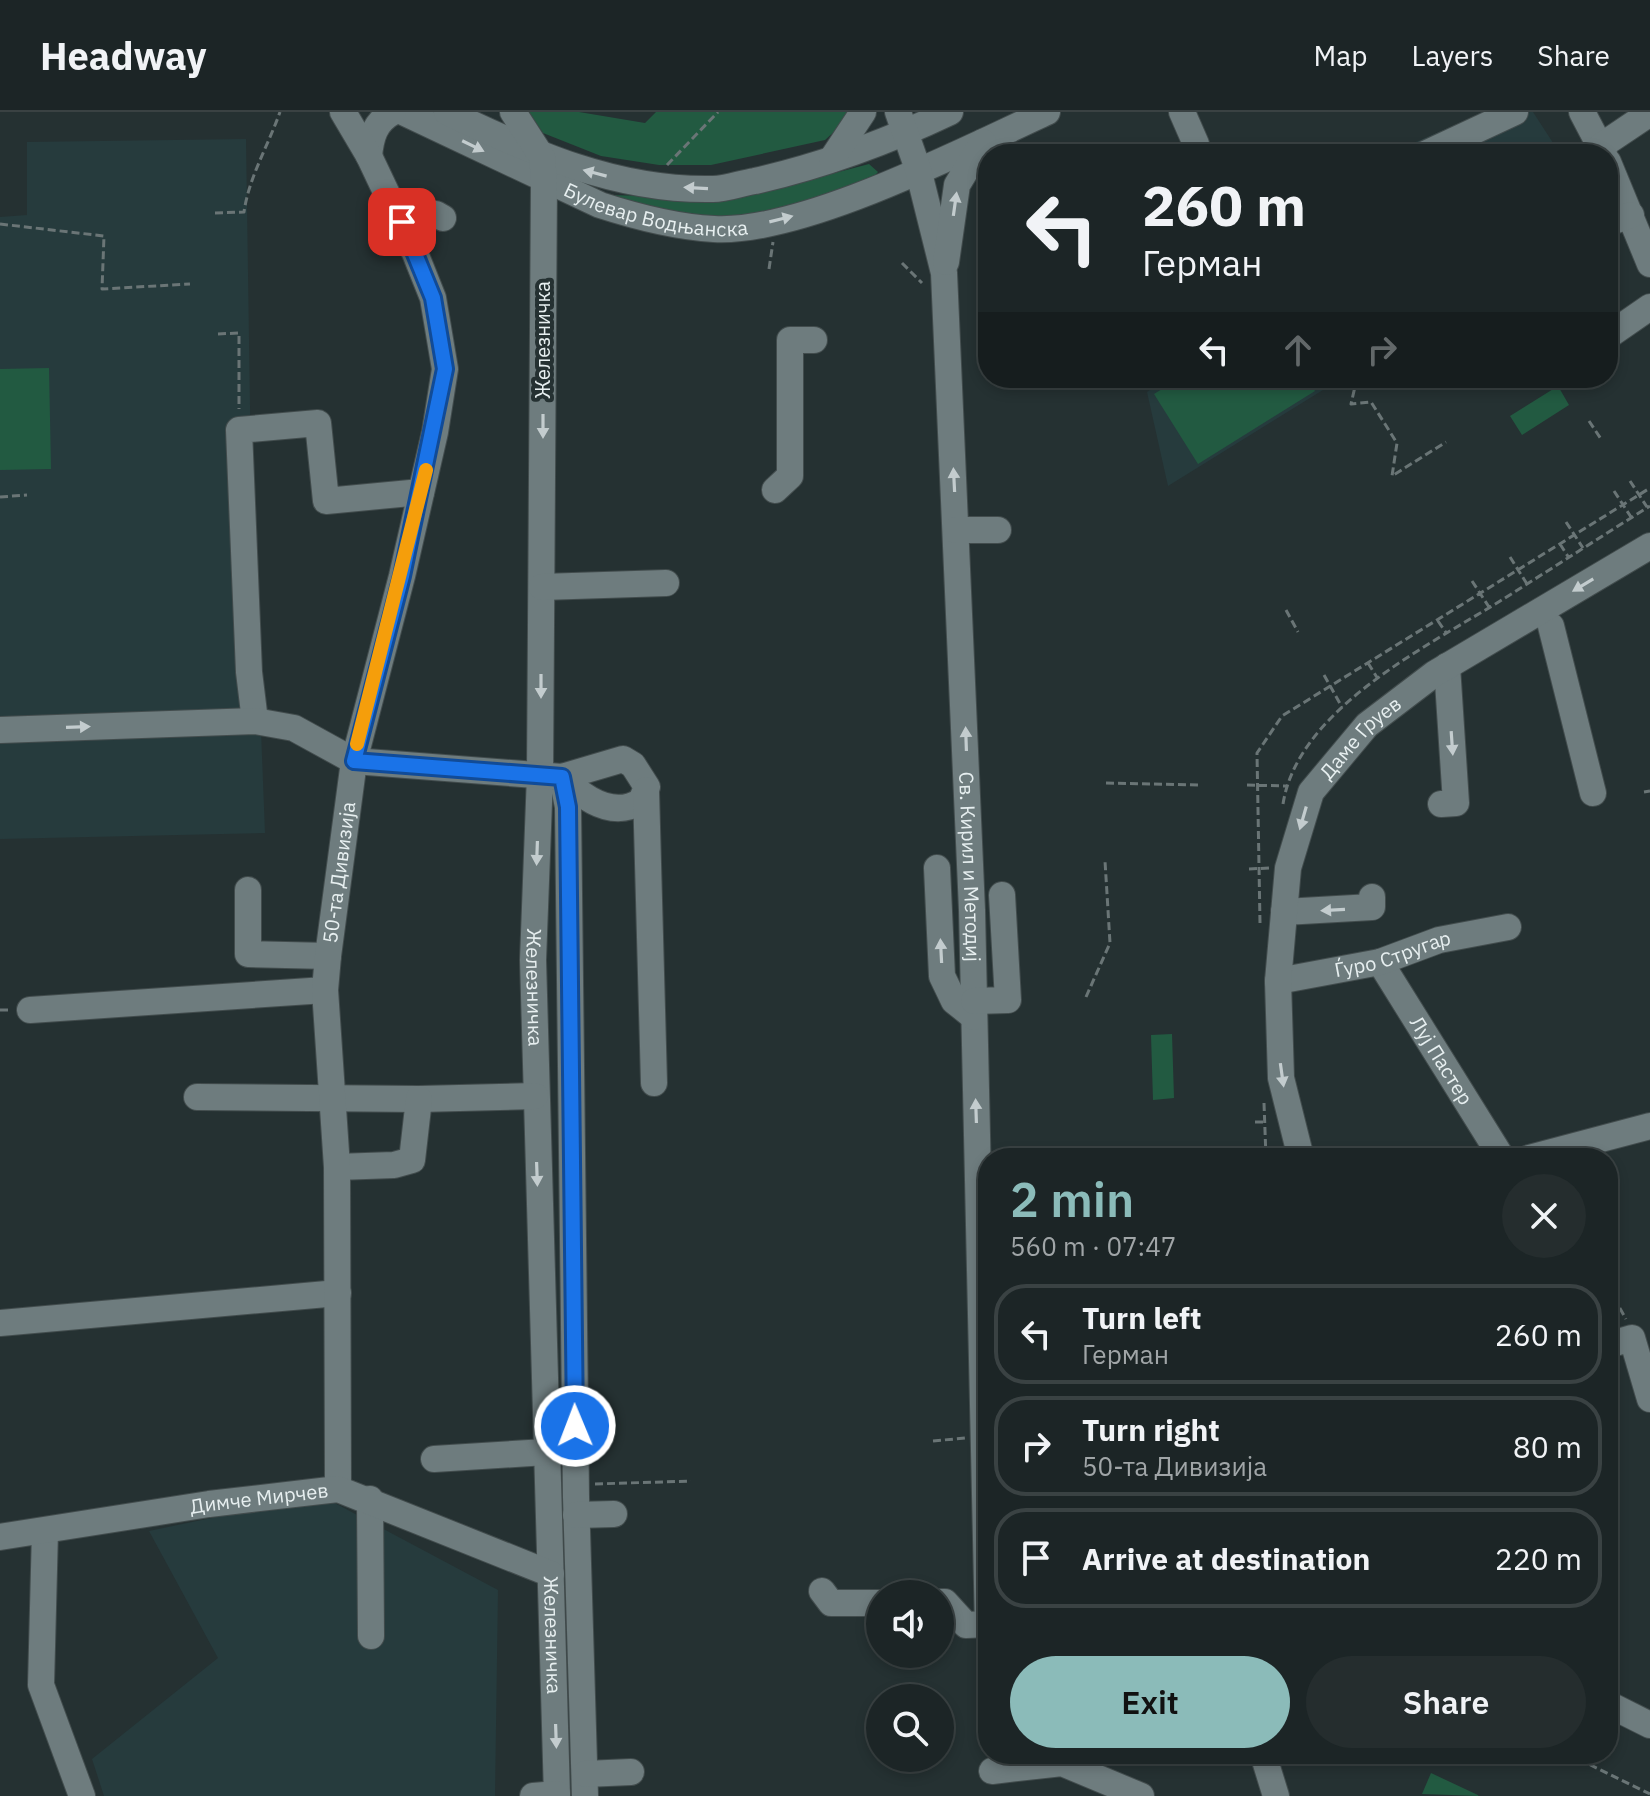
<!DOCTYPE html>
<html lang="en">
<head>
<meta charset="utf-8">
<style>
  :root { --surface:#1c2526; --page:#252d2e; --text:#f1f3f6; --muted:#a0a5a7; --line:#3a4243; --accent:#8bbbb9 }
  body { margin:0; font-family:"IBM Plex Sans",sans-serif; background:var(--page); color:var(--text); height:100vh; display:flex; flex-direction:column; font-size:30px; white-space:nowrap }
  * { box-sizing:border-box; margin:0 }
  p { font-size:26px; color:var(--muted) }
  .icon { flex:none; width:44px; height:44px; fill:none; stroke:currentColor; stroke-width:2; stroke-linecap:round; stroke-linejoin:round }
  .map { position:relative; flex:1; overflow:hidden }
  .panel { position:absolute; left:978px; top:1036px; width:640px; height:616px; display:flex; flex-direction:column; background:var(--surface); border-radius:32px; box-shadow:0 4px 12px #0003,0 0 0 2px var(--line) }
  .panel>* { flex:none }
  .guide { position:absolute; left:978px; top:32px; width:640px; height:244px; border-radius:32px; box-shadow:0 4px 12px #0003,0 0 0 2px var(--line); background:#1c2526; color:var(--text); overflow:hidden }
  .tools { position:absolute; left:866px; top:1468px; display:grid; gap:16px }
  .tools a { display:grid; place-items:center; width:88px; height:88px; border-radius:50%; background:var(--surface); box-shadow:0 4px 12px #0003,0 0 0 2px var(--line); font-size:40px }
  .pin { position:absolute; display:grid; place-items:center; width:68px; height:68px; color:#fff; margin:-34px; border-radius:16px; box-shadow:0 4px 12px #0006 }
  .me { position:absolute; width:88px; margin:-44px; rotate:359deg; stroke-linejoin:round; filter:drop-shadow(0 0 6px #0008) }
  .turn { display:flex; align-items:center; gap:28px; height:168px; padding:0 32px; font-size:36px }
  .turn .icon { width:104px; height:104px; stroke-width:2.5 }
  .turn b { display:block; font-size:56px; line-height:68px }
  .lanes { display:flex; align-items:center; height:76px; padding:0 32px; background:#0003; justify-content:center; gap:40px; direction:ltr }
  .lanes .off { opacity:.35 }
  .round { display:grid; place-items:center; flex:none; width:84px; height:84px; border-radius:42px; background:var(--page) }
  .overview { display:flex; align-items:center; justify-content:space-between; height:136px; padding:0 32px }
  h1 { font-size:48px; font-weight:600; line-height:60px; color:var(--accent) }
  .primary-button { display:flex; gap:16px; margin-top:auto; padding:16px 32px }
  .primary-button a { flex:1; height:92px; border-radius:48px; background:var(--accent); color:#111; font-size:32px; font-weight:600; line-height:92px; text-align:center }
  .primary-button a+a { background:var(--page); color:var(--text) }
  ul { padding:0; list-style:none }
  li { display:flex; align-items:center; gap:24px; height:100px; margin:0 16px 12px; padding:0 16px; border:4px solid var(--line); border-radius:32px }
  li div { flex:1 }
  li b { display:block; font-size:30px }
  li em { font-style:normal }
  header { display:flex; align-items:center; gap:48px; box-sizing:border-box; height:112px; padding:0 40px; background:var(--surface); border-bottom:2px solid var(--line) }
  header strong { font-size:38px }
  nav { display:flex; gap:44px; margin-inline-start:auto; font-size:28px }
  .map>svg:first-child { display:block }
  .built { fill:#263b3d }
  .green { fill:#225a41 }
  .lines { fill:none; stroke-linecap:round; stroke-linejoin:round }
  .minor-casing { stroke:#424c4d; stroke-width:28 }
  .path { stroke:#6a7576; stroke-width:3; stroke-dasharray:8 4; stroke-linecap:butt }
  .minor { stroke:#6e7c7e; stroke-width:26 }
  .oneway { fill:#c3ccce }
  .route-casing { stroke:#114b97; stroke-width:20 }
  .route { stroke:#1a73e8; stroke-width:14 }
  .slow { stroke:#f59e0b; stroke-width:14 }
  .labels { text-anchor:middle; stroke-width:8; stroke-linejoin:round; paint-order:stroke }
  .street-label { font-size:20px; fill:#e7eff0; stroke:#253132 }
</style>
</head>
<body>
<header>
<strong>Headway</strong>
<nav><a>Map</a><a>Layers</a><a>Share</a></nav>
</header>
<div class="map">
<svg width="1650" height="1684" viewBox="0 0 1650 1684">
  <rect width="100%" height="100%" fill="#253132"/>
  <!-- built -->
  <path class="built" d="M1485,0h48l24,37 -9,5h-160z
    M246,27l5,333 14,361 -265,6v-622l27,-2v-73z
    M1169,266h158l4,7 -163,101 -21,-94z
    M329,1388l169,90 -3,206h-391l-12,-37 126,-101 -69,-127 110,-23z"/>
  <!-- green -->
  <path class="green" d="M529,0h50l66,11 11,-11h193l-1,7 -23,21 -114,25h-52l-58,-9 -58,-23z
    M869,52l9,8 -7,8c-33,11 -66,27 -100,33 -57,12 -116,-3 -171,-18l116,2 81,-14z
    M49,256l2,101 -51,1v-101z
    M1180,266h127l8,13 -117,73 -44,-70z
    M1558,274l11,19 -47,30 -12,-19z
    M1172,922l2,64 -21,2 -2,-65z
    M1431,1661l49,23 -58,-2z"/>
  <g class="lines">
    <!-- minor casing -->
    <g class="minor-casing">
      <g id="minor">
        <path id="s1" d="M403,0l197,93c37,12 75,22 114,24 88,5 250,-79 333,-117"/>
        <path d="M447,0c85,41 169,79 266,77 14,0 28,-6 42,-8 66,-15 134,-40 195,-69"/>
        <path id="s2" d="M513,0l29,45 2,23 -4,595 -7,185 24,836"/>
        <path id="s3" d="M898,0l20,57 26,104 28,637 16,719"/>
        <path d="M1182,0l14,32 -7,10"/>
        <path d="M1582,0l22,42"/>
        <path d="M1601,34l49,-33"/>
        <path d="M1425,42l90,-42"/>
        <path d="M369,44c2,-20 6,-34 24,-44"/>
        <path d="M832,47l31,-47"/>
        <path d="M1608,50l42,102"/>
        <path d="M402,110l34,-8 7,4"/>
        <path d="M1608,111l23,-8"/>
        <path d="M946,150l11,-77 26,-43"/>
        <path d="M1608,224l42,-29"/>
        <path d="M775,378l15,-14v-136h24"/>
        <path d="M956,418h42"/>
        <path d="M542,475l124,-4"/>
        <path d="M1551,514l42,167"/>
        <path d="M255,609l-6,-49 -10,-242 79,-7 8,78 95,-9"/>
        <path d="M0,618l255,-9 39,7 60,33 208,16c20,20 50,43 79,24l6,-14 -14,-22 -10,-6 -61,18 6,30 8,690 9,299"/>
        <path d="M646,678l8,293"/>
        <path d="M1441,692l15,-1 -9,-137"/>
        <path d="M937,756l5,108 12,25 20,16"/>
        <path d="M248,778v64l80,2"/>
        <path d="M1284,800l88,-5v-10"/>
        <path id="s4" d="M1380,850l122,196"/>
        <path id="s5" d="M1278,869l102,-19 59,-22 69,-13"/>
        <path d="M974,889l34,-1 -6,-105"/>
        <path d="M30,898l295,-20"/>
        <path d="M197,985l222,2 116,-3"/>
        <path id="s6" d="M1301,1046l-20,-80 -3,-97 10,-113 23,-76 56,-67 67,-51 216,-128"/>
        <path d="M1529,1046l121,-32"/>
        <path d="M337,1055l57,-2 18,-5 7,-61"/>
        <path d="M0,1211l338,-30"/>
        <path d="M1608,1233l24,-7 18,61"/>
        <path d="M434,1347l112,-7"/>
        <path id="s7" d="M338,1377l-1,-322 -12,-177 3,-34 26,-195 48,-185 33,-144 10,-63 -12,-71 -18,-45 -46,-97 -26,-44"/>
        <path d="M370,1387l1,137"/>
        <path d="M576,1403l38,-1"/>
        <path d="M45,1419l-4,154 41,111"/>
        <path id="s8" d="M0,1425l209,-33 129,-15 213,85"/>
        <path d="M822,1479l9,12h49"/>
        <path d="M940,1490h5l21,23 22,-1"/>
        <path d="M1608,1592l42,21"/>
        <path d="M1263,1642l13,42"/>
        <path d="M992,1659l70,-8 79,33"/>
        <path d="M585,1662l46,-2"/>
        <path d="M533,1684l24,-2"/>
      </g>
    </g>
    <!-- path -->
    <path class="path" d="M667,53l51,-53
      M215,101l29,-1c5,-35 24,-66 36,-100
      M0,112l104,12 -2,53 88,-5
      M902,151l20,20
      M769,157l4,-27
      M218,222l21,-1v76
      M1357,266l-6,26 20,-2 26,41 -5,33 54,-34
      M1589,309l12,18
      M1630,369l17,26
      M1614,379l17,26
      M0,385l27,-2
      M1566,410l17,26
      M1560,432l9,14
      M1510,445l17,27
      M1472,469l17,26
      M1286,498l12,22
      M1438,509l9,13
      M1368,551l10,16
      M1324,563l18,32
      M1106,671l92,2
      M1247,673l39,1
      M1644,680l6,-1
      M1283,692c15,-96 147,-159 222,-206 49,-31 97,-62 145,-92
      M1249,757l20,-1
      M1260,811l-3,-170 25,-37 368,-228
      M1086,885l24,-54 -5,-82
      M0,898h10
      M1264,991l2,55
      M1255,1010h9
      M1608,1175l18,32
      M933,1329l32,-3
      M595,1372l96,-3
      M1568,1642l82,40"/>
    <!-- minor -->
    <use href="#minor" class="minor"/>
  </g>
  <!-- one-way arrows -->
  <defs><path id="oneway-solid" d="M-6-.8H1V-3.2L6.5 0L1 3.2V.8H-6Z" transform="scale(2)"/></defs>
  <g class="oneway">
    <use href="#oneway-solid" transform="translate(473 34) rotate(26)"/>
    <use href="#oneway-solid" transform="translate(595 61) rotate(-165)"/>
    <use href="#oneway-solid" transform="translate(696 76) rotate(-177)"/>
    <use href="#oneway-solid" transform="translate(955 92) rotate(-82)"/>
    <use href="#oneway-solid" transform="translate(781 107) rotate(-14)"/>
    <use href="#oneway-solid" transform="translate(543 314) rotate(90)"/>
    <use href="#oneway-solid" transform="translate(954 368) rotate(-93)"/>
    <use href="#oneway-solid" transform="translate(1583 473) rotate(149)"/>
    <use href="#oneway-solid" transform="translate(541 574) rotate(90)"/>
    <use href="#oneway-solid" transform="translate(78 615) rotate(-2)"/>
    <use href="#oneway-solid" transform="translate(966 627) rotate(-92)"/>
    <use href="#oneway-solid" transform="translate(1452 631) rotate(86)"/>
    <use href="#oneway-solid" transform="translate(1303 706) rotate(106)"/>
    <use href="#oneway-solid" transform="translate(537 741) rotate(92)"/>
    <use href="#oneway-solid" transform="translate(1333 798) rotate(177)"/>
    <use href="#oneway-solid" transform="translate(941 839) rotate(-93)"/>
    <use href="#oneway-solid" transform="translate(1282 963) rotate(82)"/>
    <use href="#oneway-solid" transform="translate(976 999) rotate(-92)"/>
    <use href="#oneway-solid" transform="translate(537 1062) rotate(88)"/>
    <use href="#oneway-solid" transform="translate(556 1624) rotate(88)"/>
  </g>
  <g class="lines">
    <!-- route casing -->
    <g class="route-casing">
      <path id="route" d="M402,110l31,76 12,71 -43,207 -48,185 208,16 6,30 7,619"/>
    </g>
    <!-- route -->
    <use href="#route" class="route"/>
    <!-- slow -->
    <path class="slow" d="M357,632l69,-274"/>
  </g>
  <g class="labels">
    <!-- street labels -->
    <g class="street-label">
      <text dy="7" stroke="none"><textPath href="#s1" startOffset="274">Булевар Водњанска</textPath></text>
      <text transform="translate(543 228) rotate(-90)" y="7">Железничка</text>
      <text dy="7" stroke="none"><textPath href="#s6" startOffset="446">Даме Груев</textPath></text>
      <text dy="7" stroke="none"><textPath href="#s3" startOffset="762">Св. Кирил и Методиј</textPath></text>
      <text dy="7" stroke="none"><textPath href="#s7" startOffset="618">50-та Дивизија</textPath></text>
      <text dy="7" stroke="none"><textPath href="#s5" startOffset="118">Ѓуро Стругар</textPath></text>
      <text dy="7" stroke="none"><textPath href="#s2" startOffset="884">Железничка</textPath></text>
      <text dy="7" stroke="none"><textPath href="#s4" startOffset="116">Луј Пастер</textPath></text>
      <text dy="7" stroke="none"><textPath href="#s8" startOffset="262">Димче Мирчев</textPath></text>
      <text dy="7" stroke="none"><textPath href="#s2" startOffset="1532">Железничка</textPath></text>
    </g>
  </g>
</svg>
<div class="tools">
<a><svg class="icon" aria-label="sound" viewBox="0 0 24 24"><path d="M4 9h4l5-4v14l-5-4H4zM17 9q2 3 0 6"/></svg></a>
<a><svg class="icon" aria-label="search" viewBox="0 0 24 24"><circle cx="10" cy="10" r="6"/><path d="M15 15l6 6"/></svg></a>
</div>
<div class="pin" style="left:402px;top:110px;background:#d93025"><svg class="icon" aria-label="arrive" viewBox="0 0 24 24"><path d="M6 21V4h12l-3 4 3 4H6"/></svg></div>
<svg class="me" style="left:575px;top:1314px" viewBox="-20 -20 40 40"><circle r="17" fill="#1a73e8" stroke="#fff" stroke-width="3"/><path d="M0-11L8 9 0 5-8 9z" fill="#fff"/></svg>
<div class="guide">
<div class="turn"><svg class="icon" aria-label="left" viewBox="0 0 24 24"><path d="M17 20v-9H6M10 6l-5 5 5 5"/></svg><div><b>260 m</b>Герман</div></div>
<div class="lanes"><svg class="icon" aria-label="left" viewBox="0 0 24 24"><path d="M17 20v-9H6M10 6l-5 5 5 5"/></svg><svg class="icon off" aria-label="ahead" viewBox="0 0 24 24"><path d="M12 20V5M6 11l6-6 6 6"/></svg><svg class="icon off" aria-label="right" viewBox="0 0 24 24"><path d="M7 20v-9h11M14 6l5 5-5 5"/></svg></div>
</div>
<section class="panel">
<div class="overview"><div><h1>2 min</h1><p>560 m · 07:47</p></div><a class="round"><svg class="icon" aria-label="close" viewBox="0 0 24 24"><path d="M6 6l12 12M18 6L6 18"/></svg></a></div>
<ul>
<li><svg class="icon" aria-label="left" viewBox="0 0 24 24"><path d="M17 20v-9H6M10 6l-5 5 5 5"/></svg><div><b>Turn left</b><p>Герман</p></div><em>260 m</em></li>
<li><svg class="icon" aria-label="right" viewBox="0 0 24 24"><path d="M7 20v-9h11M14 6l5 5-5 5"/></svg><div><b>Turn right</b><p>50-та Дивизија</p></div><em>80 m</em></li>
<li><svg class="icon" aria-label="arrive" viewBox="0 0 24 24"><path d="M6 21V4h12l-3 4 3 4H6"/></svg><div><b>Arrive at destination</b></div><em>220 m</em></li>
</ul>
<div class="primary-button"><a>Exit</a><a>Share</a></div>
</section>
</div>
</body>
</html>
